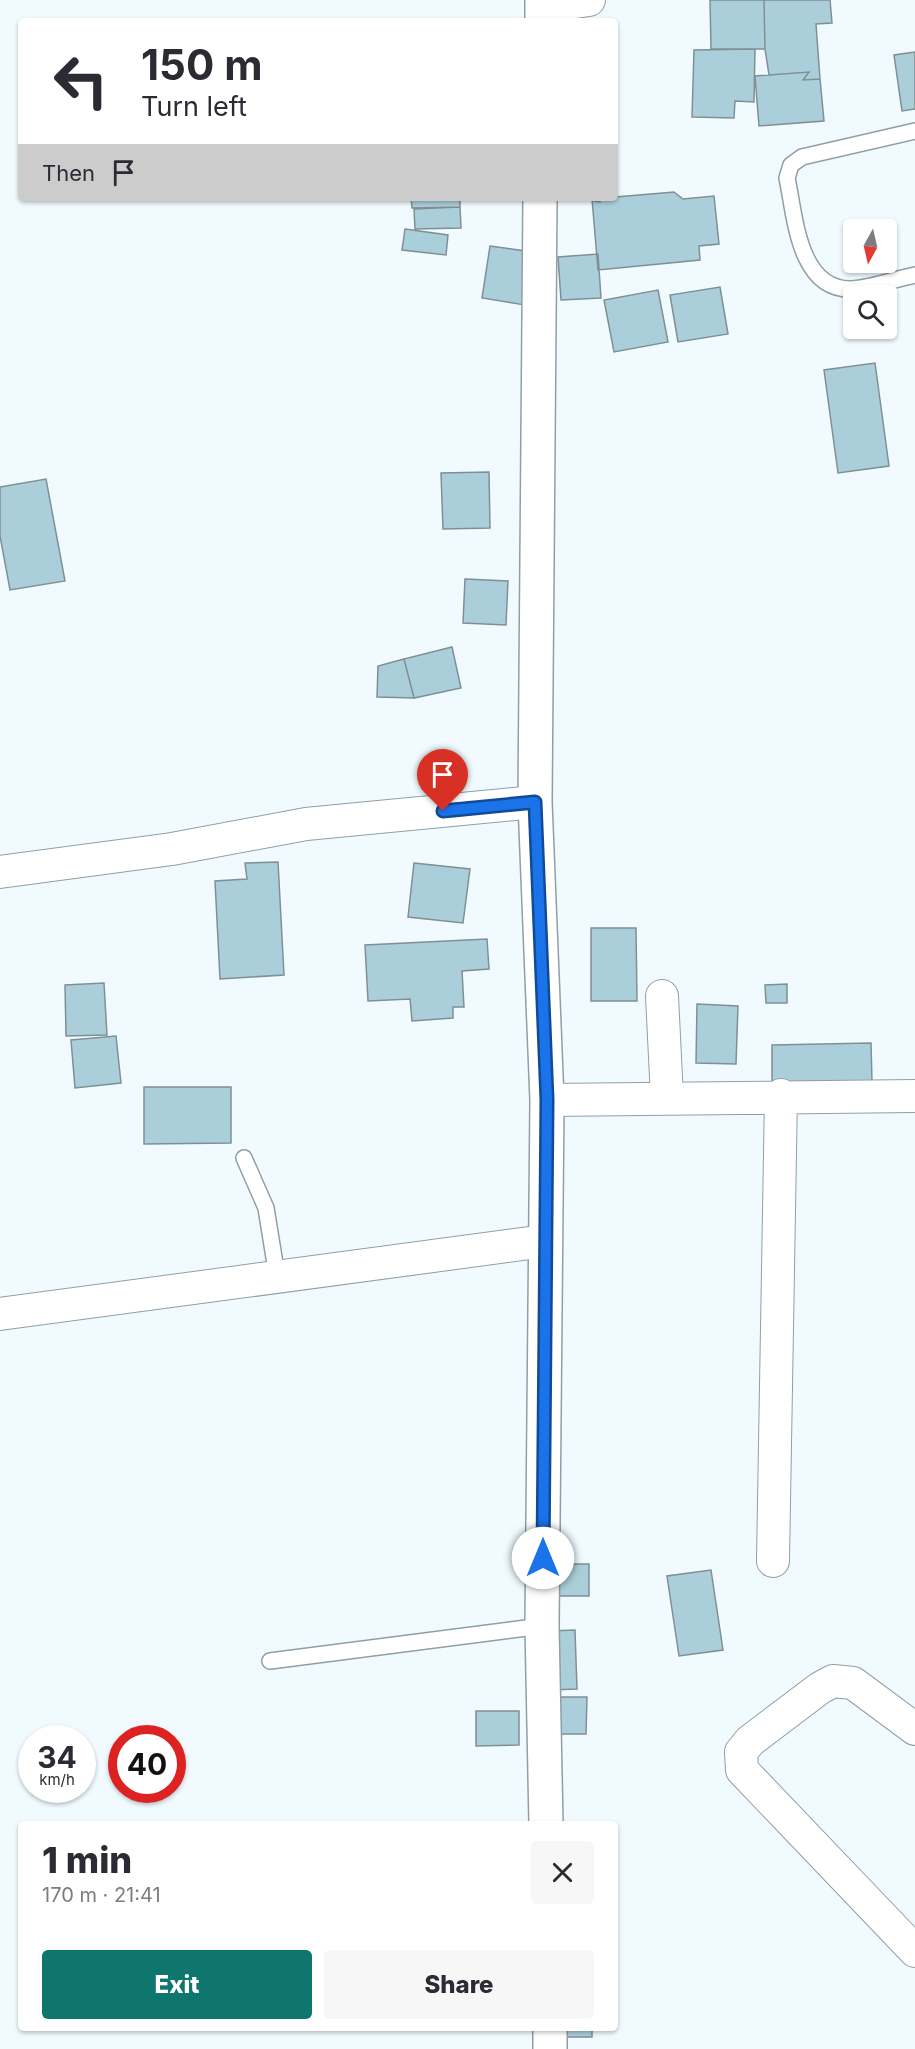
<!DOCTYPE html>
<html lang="en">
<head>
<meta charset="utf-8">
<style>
  :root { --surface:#fff; --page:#f7f7f7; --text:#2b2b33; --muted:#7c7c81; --accent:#0f766e }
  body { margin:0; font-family:Inter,sans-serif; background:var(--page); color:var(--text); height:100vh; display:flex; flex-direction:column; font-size:22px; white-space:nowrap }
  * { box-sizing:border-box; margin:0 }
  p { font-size:20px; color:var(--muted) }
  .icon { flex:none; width:33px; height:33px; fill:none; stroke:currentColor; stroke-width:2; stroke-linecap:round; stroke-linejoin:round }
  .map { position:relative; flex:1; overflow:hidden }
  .side { position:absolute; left:18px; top:1821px; width:600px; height:210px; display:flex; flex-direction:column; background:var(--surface); border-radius:6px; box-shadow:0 2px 4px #0004 }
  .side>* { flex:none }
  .hud { position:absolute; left:18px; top:18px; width:600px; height:183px; border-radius:6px; box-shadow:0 2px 4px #0004; background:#fff; color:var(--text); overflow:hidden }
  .needle { width:39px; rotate:188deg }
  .tools { position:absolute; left:843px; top:219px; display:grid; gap:12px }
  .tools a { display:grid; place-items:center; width:54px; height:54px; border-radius:6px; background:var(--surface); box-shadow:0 2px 4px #0004; font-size:30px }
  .speed { position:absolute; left:18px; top:1725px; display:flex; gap:12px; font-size:30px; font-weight:700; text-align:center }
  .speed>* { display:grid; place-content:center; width:78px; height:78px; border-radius:50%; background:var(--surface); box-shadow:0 2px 4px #0004; line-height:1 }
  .speed small { font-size:15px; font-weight:400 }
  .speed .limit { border:9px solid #d22; background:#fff; color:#111 }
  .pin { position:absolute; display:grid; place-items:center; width:51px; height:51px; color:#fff; margin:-62px -26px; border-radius:50% 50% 50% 0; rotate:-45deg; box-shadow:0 0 6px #0007 }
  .pin .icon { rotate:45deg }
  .me { position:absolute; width:66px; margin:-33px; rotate:0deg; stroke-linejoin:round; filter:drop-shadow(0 0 4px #0008) }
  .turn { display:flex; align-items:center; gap:21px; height:126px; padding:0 24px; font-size:27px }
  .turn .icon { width:78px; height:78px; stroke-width:2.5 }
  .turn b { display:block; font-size:42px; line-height:51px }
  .then { display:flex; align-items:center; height:57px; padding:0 24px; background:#0003; gap:12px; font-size:22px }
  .round { display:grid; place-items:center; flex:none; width:63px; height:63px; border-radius:6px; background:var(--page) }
  .headline { display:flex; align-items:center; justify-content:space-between; height:102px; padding:0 24px }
  h1 { font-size:36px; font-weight:800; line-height:45px }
  .primary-button { display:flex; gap:12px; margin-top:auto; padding:12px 24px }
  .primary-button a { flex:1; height:69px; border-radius:6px; background:var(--accent); color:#fff; font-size:24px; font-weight:800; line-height:69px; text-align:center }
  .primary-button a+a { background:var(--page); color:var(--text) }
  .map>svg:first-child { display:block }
  .building { fill:#abcfda; stroke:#808f94; stroke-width:1.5 }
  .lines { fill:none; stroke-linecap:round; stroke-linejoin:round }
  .service-casing { stroke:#909fa5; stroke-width:18 }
  .minor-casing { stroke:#909fa5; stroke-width:34 }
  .tertiary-casing { stroke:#909fa5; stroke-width:36 }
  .service { stroke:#fff; stroke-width:15 }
  .minor { stroke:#fff; stroke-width:32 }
  .tertiary { stroke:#fff; stroke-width:33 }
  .route-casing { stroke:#114b97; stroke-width:15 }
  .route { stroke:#1a73e8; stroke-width:10 }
</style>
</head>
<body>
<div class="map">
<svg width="915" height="2049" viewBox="0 0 915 2049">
  <rect width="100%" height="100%" fill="#f1fbff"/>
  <!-- building -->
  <path class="building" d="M710,0h54l1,49h-54z
    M764,0h66l2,23 -16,1 4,55 -17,1 6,-8 -40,3 -4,-26z
    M564,18l47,2v1h-47z
    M755,49l-1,53 -19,-1 -1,17 -42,-1 2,-67z
    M915,52v57l-13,2 -8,-56z
    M809,72l-6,8 17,-1 4,42 -65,5 -4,-50z
    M674,192l9,7 31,-3 5,48 -20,2 1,14 -102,10 -6,-71z
    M411,198h49v9l-48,1z
    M578,198h24l-2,4z
    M460,207l1,21 -46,1 -1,-20z
    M405,229l43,6 -2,20 -44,-5z
    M490,246l43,6 -8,53 -43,-7z
    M598,254l3,44 -40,2 -3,-43z
    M720,287l8,47 -50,8 -8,-47z
    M658,290l10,52 -54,10 -10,-52z
    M875,363l14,103 -51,7 -14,-103z
    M489,472l1,56 -47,1 -2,-56z
    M46,479l19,102 -55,9 -10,-54v-49z
    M465,579l43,2 -2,44 -43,-2z
    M452,647l9,41 -47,10 -10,-39z
    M404,659l10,39 -37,-1 1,-31z
    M278,862l6,113 -64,4 -5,-98 32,-2 -2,-16z
    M414,863l56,6 -7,54 -55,-6z
    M591,928h45l1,73h-46z
    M487,939l2,30 -27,2 2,36h-11v11l-41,3 -2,-22 -42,2 -3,-56z
    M104,983l3,52 -41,1 -1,-51z
    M787,984v19h-21l-1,-18z
    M697,1004l41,2 -2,58 -40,-1z
    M116,1036l5,47 -46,5 -4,-48z
    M871,1043l1,38 -100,1v-37z
    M144,1087h87v56l-87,1z
    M547,1564h42v32h-42z
    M711,1570l12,80 -44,6 -12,-80z
    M575,1630l2,59 -27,1 -1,-59z
    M549,1697h38l-1,37h-38z
    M476,1711h43v34l-43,1z
    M555,2028h37v9h-37z"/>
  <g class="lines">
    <!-- service casing -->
    <g class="service-casing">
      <path id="service" d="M915,131l-113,26 -11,8 -4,13c8,37 11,112 64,111 20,-1 44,-10 64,-14
        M244,1158l22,50 11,68
        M270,1661l272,-35"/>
    </g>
    <!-- minor casing -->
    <g class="minor-casing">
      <path id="minor" d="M542,7l47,-7
        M0,872l172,-23 134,-25 229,-22
        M662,996l5,102
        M547,1100l368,-4
        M0,1314l545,-73
        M773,1561l8,-466
        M915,1729l-62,-46 -20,-2 -13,7 -70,53 -9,11 1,18 173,181"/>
    </g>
    <!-- tertiary casing -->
    <g class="tertiary-casing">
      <path id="tertiary" d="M542,21v-21
        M540,198l-5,604 12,298 -5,526 4,198
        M550,2028v21"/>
    </g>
    <!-- service -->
    <use href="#service" class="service"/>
    <!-- minor -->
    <use href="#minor" class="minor"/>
    <!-- tertiary -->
    <use href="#tertiary" class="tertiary"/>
  </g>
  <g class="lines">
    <!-- route casing -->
    <g class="route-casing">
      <path id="route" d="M443,811l92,-9 12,298 -4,458"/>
    </g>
    <!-- route -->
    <use href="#route" class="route"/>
  </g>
</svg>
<div class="tools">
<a><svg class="needle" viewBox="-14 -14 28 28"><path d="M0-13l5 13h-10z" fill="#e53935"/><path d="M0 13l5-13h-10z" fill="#7c7c81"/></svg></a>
<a><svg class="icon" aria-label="search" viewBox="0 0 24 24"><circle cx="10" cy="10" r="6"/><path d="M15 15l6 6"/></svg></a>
</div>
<div class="speed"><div>34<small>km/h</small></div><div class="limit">40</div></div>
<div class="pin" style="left:443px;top:811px;background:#d93025"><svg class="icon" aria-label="arrive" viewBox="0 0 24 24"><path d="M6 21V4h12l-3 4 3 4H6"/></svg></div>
<svg class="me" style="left:543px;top:1558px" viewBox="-20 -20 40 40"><circle r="19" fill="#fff"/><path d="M0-13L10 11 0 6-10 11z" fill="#1a73e8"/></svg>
<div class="hud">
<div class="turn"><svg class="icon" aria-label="left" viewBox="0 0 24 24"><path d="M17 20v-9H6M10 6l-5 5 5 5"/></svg><div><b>150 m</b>Turn left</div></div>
<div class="then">Then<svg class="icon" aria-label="arrive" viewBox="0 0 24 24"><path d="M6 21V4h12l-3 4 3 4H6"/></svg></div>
</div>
<section class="side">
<div class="headline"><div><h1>1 min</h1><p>170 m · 21:41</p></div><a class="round"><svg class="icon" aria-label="close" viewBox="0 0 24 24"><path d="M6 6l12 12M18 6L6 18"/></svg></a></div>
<div class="primary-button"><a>Exit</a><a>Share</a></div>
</section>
</div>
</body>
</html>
